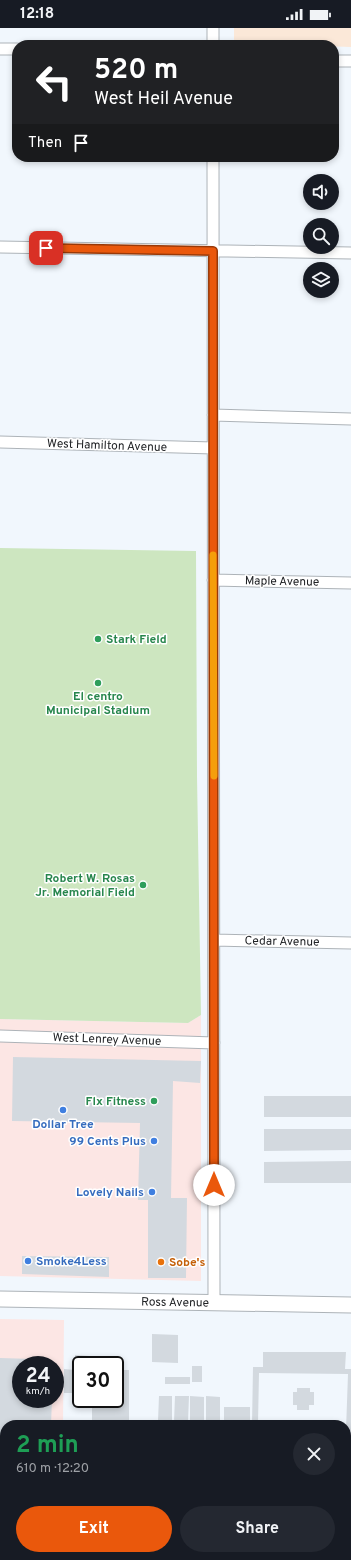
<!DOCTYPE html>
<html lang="en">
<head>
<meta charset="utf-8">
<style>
  :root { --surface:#171b24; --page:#242831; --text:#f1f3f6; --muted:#9ea1a6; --accent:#ea580c }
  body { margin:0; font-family:Overpass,sans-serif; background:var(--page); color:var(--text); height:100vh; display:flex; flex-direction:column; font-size:15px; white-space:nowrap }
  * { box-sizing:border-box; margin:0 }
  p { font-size:13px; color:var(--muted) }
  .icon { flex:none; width:22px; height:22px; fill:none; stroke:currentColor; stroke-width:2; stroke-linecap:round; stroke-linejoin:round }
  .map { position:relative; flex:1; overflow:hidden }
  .side { position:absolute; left:0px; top:1392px; width:351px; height:140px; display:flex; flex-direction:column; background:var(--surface); border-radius:16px 16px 0 0; box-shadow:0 2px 6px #0003 }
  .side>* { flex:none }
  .banner { position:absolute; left:12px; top:12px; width:327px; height:122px; border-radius:16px; box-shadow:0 2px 6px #0003; background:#202124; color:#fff; overflow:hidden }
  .controls { position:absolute; left:303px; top:146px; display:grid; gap:8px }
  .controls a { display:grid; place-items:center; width:36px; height:36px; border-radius:50%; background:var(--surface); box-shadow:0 2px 6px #0003; font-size:20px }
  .speed { position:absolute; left:12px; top:1328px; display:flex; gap:8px; font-size:20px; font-weight:700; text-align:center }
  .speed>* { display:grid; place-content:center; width:52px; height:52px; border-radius:50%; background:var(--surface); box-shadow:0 2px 6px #0003; line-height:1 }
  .speed small { font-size:10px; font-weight:400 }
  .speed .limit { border:2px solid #111; border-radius:6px; background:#fff; color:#111 }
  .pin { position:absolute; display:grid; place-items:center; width:34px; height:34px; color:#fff; margin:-17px; border-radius:8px; box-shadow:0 2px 6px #0006 }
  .me { position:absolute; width:44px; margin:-22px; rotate:0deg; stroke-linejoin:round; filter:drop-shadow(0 0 3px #0008) }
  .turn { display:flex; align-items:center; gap:14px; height:84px; padding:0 16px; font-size:18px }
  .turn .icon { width:52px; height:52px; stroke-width:2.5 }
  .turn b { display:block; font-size:28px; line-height:34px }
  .then { display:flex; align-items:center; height:38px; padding:0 16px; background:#0003; gap:8px; font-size:15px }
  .round { display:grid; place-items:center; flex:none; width:42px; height:42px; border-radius:21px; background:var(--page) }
  .summary { display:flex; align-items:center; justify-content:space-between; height:68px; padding:0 16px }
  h1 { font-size:24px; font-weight:700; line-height:30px; color:#1e9e55 }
  .button { display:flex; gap:8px; margin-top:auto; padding:8px 16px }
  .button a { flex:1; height:46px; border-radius:24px; background:var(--accent); color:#fff; font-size:16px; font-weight:700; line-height:46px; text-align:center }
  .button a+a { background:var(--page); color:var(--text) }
  .status { display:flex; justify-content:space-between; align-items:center; height:28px; padding:0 20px; background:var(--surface); direction:ltr }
  .status svg { height:11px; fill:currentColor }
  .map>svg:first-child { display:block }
  .commercial { fill:#fce6e4; fill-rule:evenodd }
  .industrial { fill:#fbe8d8 }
  .green { fill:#cde6c0 }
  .building { fill:#d3d9df }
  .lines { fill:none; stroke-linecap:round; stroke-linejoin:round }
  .street-casing { stroke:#adb3b8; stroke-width:13 }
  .secondary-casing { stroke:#adb3b8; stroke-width:17 }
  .street { stroke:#fff; stroke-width:11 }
  .secondary { stroke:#fff; stroke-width:15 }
  .route-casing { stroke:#983908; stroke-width:10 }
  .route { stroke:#ea580c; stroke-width:7 }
  .slow { stroke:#f59e0b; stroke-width:7 }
  .leisure-dot { fill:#2e9e5b; stroke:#fff; stroke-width:1.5 }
  .shop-dot { fill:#3f7fe0; stroke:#fff; stroke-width:1.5 }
  .food-dot { fill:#e8710a; stroke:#fff; stroke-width:1.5 }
  .labels { text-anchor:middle; stroke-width:3; stroke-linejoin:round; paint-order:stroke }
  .street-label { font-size:12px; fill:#202225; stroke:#fff }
  .leisure-label { font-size:12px; font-weight:bold; fill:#27864d; stroke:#fff; text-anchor:end }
  .shop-label { font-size:12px; font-weight:bold; fill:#366cbe; stroke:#fff; text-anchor:end }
  .food-label { font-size:12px; font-weight:bold; fill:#c56008; stroke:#fff; text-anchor:start }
</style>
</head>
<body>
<div class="status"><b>12:18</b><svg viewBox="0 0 49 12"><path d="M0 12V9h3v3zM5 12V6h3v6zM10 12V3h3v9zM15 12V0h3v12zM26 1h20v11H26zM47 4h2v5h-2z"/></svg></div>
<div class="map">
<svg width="351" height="1532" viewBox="0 0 351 1532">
  <rect width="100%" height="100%" fill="#f1f7fd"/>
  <!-- commercial -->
  <path class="commercial" d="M201,987v266l-201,-5v-257l188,4z
    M0,1291l64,1 -1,105h-58v55h-5zM21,1337h34v34h-34z"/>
  <!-- industrial -->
  <path class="industrial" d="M234,0h117v19l-117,-4z"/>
  <!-- green -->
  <path class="green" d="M0,520l196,3 1,225 4,239 -13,8 -188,-4z"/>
  <!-- building -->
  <path class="building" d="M13,1029l188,4 -1,22 -27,-2 -2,117h16l-1,80h-38v-78h-10l2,-77 -128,-2z
    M264,1068h87v21h-87z
    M264,1101h87v21l-87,1z
    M351,1133v22h-87v-21z
    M22,1228l87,1v20l-87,-3z
    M152,1306l26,1v28l-26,-1z
    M263,1324h83l-1,17h6v62l-5,-1 2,-56 -89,-1 -1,50 54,1v1h-60l1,-58h10z
    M75,1327l14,1v9h-8v28h-17v-24l11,1z
    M0,1330l34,1v4h10v2h-23v34h31l-1,26h-46v14h-5z
    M115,1337h2v5h12v55h-37v-26h23z
    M192,1338h10v16h-10z
    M165,1349h25v7h-25z
    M297,1360h13v4h4v13h-5v5h-12v-5h-4v-13h4z
    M159,1368h13v25h-14z
    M175,1368h14l-1,26h-14z
    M190,1368l14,1v25h-14z
    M206,1368l14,1v25h-14z
    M224,1379h26v13h-26z
    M0,1452h5v19h-5z
    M346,1495h5v33h-5z
    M80,1527h29l8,5h-29z"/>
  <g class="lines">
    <!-- street casing -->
    <g class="street-casing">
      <path id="street" d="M213,0v17
        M0,21h17
        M334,33h17
        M213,129l1,1145
        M0,219l351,6
        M213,387l138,4
        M0,414l213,6
        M213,552l138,3
        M214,912l137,3
        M0,1008l214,7"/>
    </g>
    <!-- secondary casing -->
    <g class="secondary-casing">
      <path id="secondary" d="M0,1271l351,6"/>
    </g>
    <!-- street -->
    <use href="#street" class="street"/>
    <!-- secondary -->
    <use href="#secondary" class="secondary"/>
  </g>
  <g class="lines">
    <!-- route casing -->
    <g class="route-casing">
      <path id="route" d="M46,220l167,3 1,934"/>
    </g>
    <!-- route -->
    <use href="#route" class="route"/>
    <!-- slow -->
    <path class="slow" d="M213,527l1,221"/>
  </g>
  <!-- markers -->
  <g class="leisure-dot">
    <circle cx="98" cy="611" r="4"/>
    <circle cx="98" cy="655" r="4"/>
    <circle cx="143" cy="857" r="4"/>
    <circle cx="154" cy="1073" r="4"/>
  </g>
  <g class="shop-dot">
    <circle cx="63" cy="1082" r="4"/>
    <circle cx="154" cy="1113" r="4"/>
    <circle cx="152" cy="1164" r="4"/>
    <circle cx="28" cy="1233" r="4"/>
  </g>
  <circle class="food-dot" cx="161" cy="1234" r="4"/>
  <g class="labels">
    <!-- street labels -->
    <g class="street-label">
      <text transform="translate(107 417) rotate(2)" y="4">West Hamilton Avenue</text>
      <text transform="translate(282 553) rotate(1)" y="4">Maple Avenue</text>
      <text transform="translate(282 913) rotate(1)" y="4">Cedar Avenue</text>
      <text transform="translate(107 1011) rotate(2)" y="4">West Lenrey Avenue</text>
      <text transform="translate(175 1274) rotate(1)" y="4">Ross Avenue</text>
    </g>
    <!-- leisure labels -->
    <g class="leisure-label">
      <text x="106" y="615" text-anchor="start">Stark Field</text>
      <text x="98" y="672" text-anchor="middle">El centro<tspan x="98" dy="14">Municipal Stadium</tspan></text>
      <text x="135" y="854">Robert W. Rosas<tspan x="135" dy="14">Jr. Memorial Field</tspan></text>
      <text x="146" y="1077">Flx Fitness</text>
    </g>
    <!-- shop labels -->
    <g class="shop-label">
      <text x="63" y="1100" text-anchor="middle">Dollar Tree</text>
      <text x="146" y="1117">99 Cents Plus</text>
      <text x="144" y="1168">Lovely Nails</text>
      <text x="36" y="1237" text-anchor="start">Smoke4Less</text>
    </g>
    <!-- food labels -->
    <g class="food-label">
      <text x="169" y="1238">Sobe's</text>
    </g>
  </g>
</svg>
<div class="controls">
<a><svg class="icon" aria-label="sound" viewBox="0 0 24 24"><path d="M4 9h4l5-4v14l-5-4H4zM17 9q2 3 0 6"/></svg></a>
<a><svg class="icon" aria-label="search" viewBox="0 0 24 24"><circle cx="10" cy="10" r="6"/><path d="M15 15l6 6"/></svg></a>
<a><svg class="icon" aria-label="layers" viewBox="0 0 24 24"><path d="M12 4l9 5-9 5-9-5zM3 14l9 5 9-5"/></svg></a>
</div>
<div class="speed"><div>24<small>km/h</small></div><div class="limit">30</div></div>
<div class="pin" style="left:46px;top:220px;background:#d93025"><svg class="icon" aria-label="arrive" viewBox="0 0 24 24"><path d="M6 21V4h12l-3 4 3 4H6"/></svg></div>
<svg class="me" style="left:214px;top:1157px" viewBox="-20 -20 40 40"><circle r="19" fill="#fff"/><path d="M0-13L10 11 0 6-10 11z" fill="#ea580c"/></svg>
<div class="banner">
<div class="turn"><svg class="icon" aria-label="left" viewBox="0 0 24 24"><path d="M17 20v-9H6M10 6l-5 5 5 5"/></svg><div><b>520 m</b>West Heil Avenue</div></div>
<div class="then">Then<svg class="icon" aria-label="arrive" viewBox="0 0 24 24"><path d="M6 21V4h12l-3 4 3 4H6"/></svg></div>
</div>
<section class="side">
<div class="summary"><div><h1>2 min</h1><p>610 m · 12:20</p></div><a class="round"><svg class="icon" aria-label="close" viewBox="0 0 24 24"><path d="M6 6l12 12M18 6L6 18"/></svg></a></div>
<div class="button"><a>Exit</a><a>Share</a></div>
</section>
</div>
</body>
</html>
